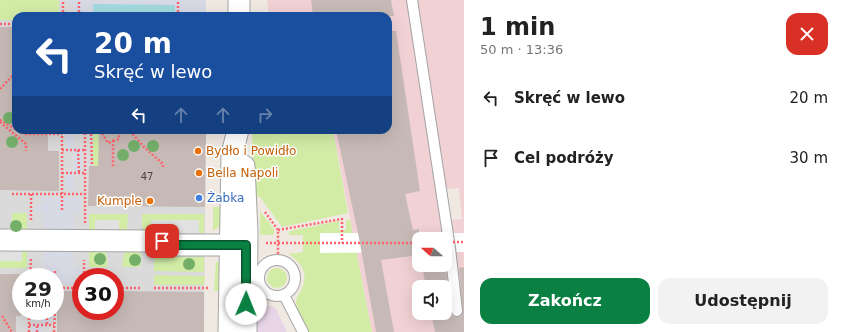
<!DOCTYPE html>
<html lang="pl">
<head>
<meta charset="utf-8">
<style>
  :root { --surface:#fff; --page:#f2f2f2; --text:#222; --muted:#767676; --accent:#0b8043 }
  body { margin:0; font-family:"DejaVu Sans",sans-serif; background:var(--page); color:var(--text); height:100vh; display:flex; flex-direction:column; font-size:15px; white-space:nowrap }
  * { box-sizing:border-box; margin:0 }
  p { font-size:13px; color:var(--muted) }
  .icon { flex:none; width:22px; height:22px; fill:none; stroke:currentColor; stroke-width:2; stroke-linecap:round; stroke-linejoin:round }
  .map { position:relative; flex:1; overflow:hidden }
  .panel { display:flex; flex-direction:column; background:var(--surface); width:380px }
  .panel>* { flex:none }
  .hud { position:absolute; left:12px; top:12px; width:380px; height:122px; border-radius:12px; box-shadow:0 4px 16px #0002; background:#1a4fa0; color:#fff; overflow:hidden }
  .needle { width:26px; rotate:290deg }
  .controls { position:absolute; left:412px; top:232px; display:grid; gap:8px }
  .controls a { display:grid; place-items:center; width:40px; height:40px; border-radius:8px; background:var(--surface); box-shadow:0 4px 16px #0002; font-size:20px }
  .speed { position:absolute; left:12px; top:268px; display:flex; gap:8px; font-size:20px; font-weight:700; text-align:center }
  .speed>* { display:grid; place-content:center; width:52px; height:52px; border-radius:50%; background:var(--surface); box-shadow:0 4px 16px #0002; line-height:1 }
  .speed small { font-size:10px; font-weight:400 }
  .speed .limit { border:6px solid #d22; background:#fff; color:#111 }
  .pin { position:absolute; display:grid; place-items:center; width:34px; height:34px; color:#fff; margin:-17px; border-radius:8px; box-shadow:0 2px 6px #0006 }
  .me { position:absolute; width:44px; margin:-22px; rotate:1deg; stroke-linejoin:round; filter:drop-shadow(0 0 3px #0008) }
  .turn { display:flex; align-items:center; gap:14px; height:84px; padding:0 16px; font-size:18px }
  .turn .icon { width:52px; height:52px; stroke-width:2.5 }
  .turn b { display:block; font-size:28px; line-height:34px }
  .lanes { display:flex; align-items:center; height:38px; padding:0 16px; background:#0003; justify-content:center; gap:20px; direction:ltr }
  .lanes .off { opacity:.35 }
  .round { display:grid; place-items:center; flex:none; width:42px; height:42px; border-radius:12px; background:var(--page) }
  .head { display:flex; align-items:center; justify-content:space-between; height:68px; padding:0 16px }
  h1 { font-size:24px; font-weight:800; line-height:30px }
  .action { display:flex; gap:8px; margin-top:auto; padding:8px 16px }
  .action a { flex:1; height:46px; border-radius:12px; background:var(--accent); color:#fff; font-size:16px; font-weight:800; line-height:46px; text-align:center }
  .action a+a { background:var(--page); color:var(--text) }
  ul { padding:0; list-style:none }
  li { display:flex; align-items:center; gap:12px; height:60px; padding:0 16px }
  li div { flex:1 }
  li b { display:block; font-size:15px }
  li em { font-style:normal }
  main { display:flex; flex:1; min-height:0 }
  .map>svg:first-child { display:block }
  .residential { fill:#dbdada; fill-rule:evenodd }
  .commercial { fill:#f1d1d4; fill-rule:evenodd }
  .industrial { fill:#e8d4e7 }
  .grass { fill:#d2eca6 }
  .parking { fill:#e1e1e1 }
  .plaza { fill:#d7d9e5 }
  .water { fill:#a1dadf }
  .pier { fill:#fff }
  .building { fill:#c7bab6 }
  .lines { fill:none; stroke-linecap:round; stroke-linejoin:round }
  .service-casing { stroke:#a4a4a4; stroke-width:12 }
  .minor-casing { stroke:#a4a4a4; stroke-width:23 }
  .path { stroke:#ff636b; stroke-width:2.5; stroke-dasharray:2 2; stroke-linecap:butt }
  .service { stroke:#fff; stroke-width:10 }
  .minor { stroke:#fff; stroke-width:21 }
  .path-bridge { stroke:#ff636b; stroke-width:2.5; stroke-dasharray:2 2; stroke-linecap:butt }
  .tree { fill:#74af6a }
  .route-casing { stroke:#07532c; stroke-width:10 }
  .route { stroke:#0b8043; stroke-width:7 }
  .food-dot { fill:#e8710a; stroke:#fff; stroke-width:1.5 }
  .shop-dot { fill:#3f7fe0; stroke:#fff; stroke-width:1.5 }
  .labels { text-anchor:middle; stroke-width:3; stroke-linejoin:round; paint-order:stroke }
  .number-label { font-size:10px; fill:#484443 }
  .food-label { font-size:12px; fill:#c56008; stroke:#fff; text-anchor:start }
  .shop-label { font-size:12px; fill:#366cbe; stroke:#fff; text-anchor:start }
</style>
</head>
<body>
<main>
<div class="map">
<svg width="464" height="332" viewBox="0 0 464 332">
  <rect width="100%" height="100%" fill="#efe9e2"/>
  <!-- residential -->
  <path class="residential" d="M0,0h206v16h-190v114h190l-2,202h-204zM21,277h34v34h-34zM81,277h34v34h-34z"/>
  <!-- commercial -->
  <path class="commercial" d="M267,0h197v332h-92l-39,-202h55v-114h-119zM459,188l3,31 -14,1 -3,-31zM419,239h26v26h-26zM419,287h26v26h-26z"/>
  <!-- industrial -->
  <path class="industrial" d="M257,305l18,2 12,25h-31z"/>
  <!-- grass -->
  <path class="grass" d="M0,0h59v16h-43v4h-16z
    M93,130h5l5,9 7,28 -17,-1z
    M252,130h81l15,83 -66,14 -22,-30 -7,-2z
    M213,207h11l-2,18 -9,6z
    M260,211l14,18v6h-14z
    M12,213h15v19l-13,-2 -2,-4z
    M89,214h39l-1,15 -4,3 -4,1v-13h-24v13h-6z
    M142,214h62v19h-5v-13h-48v13l-7,-1 -2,-5z
    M350,219l22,113h-63c-4,-9 -12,-20 -13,-29 0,-6 4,-10 6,-15 7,-14 -1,-27 -14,-34l15,-2v-17h-15l2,-4 49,-10v9h7v-10z
    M22,248h5v20h-27v-7h21z
    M89,248l15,2 2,2 2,15h-19z
    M165,250l10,7h29v15l-50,-1v-15l3,-5z
    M124,251h14l3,4 -1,12h-18z
    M216,261l4,3 3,27h-9z
    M267 278a10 10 0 1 1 20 0a10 10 0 1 1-20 0Z
    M154,275l51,1 -1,9h-50z"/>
  <!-- parking -->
  <path class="parking" d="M95,220h24v13h-24z
    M151,220h48v13h-48z
    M0,248h22v13h-22z"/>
  <!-- plaza -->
  <path class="plaza" d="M67,0h139v16h-31v-11h-82v11h-18v-12h-8z
    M66,130h8v17l8,1v27h-8v15h-8v-19h8v-18l-8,-1z
    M43,198h38v15h-7v20h-31v-20h-8v-7l8,-1z
    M43,248h31l-1,19h8v8h-8v9h-18v-7h-20v-9h8z
    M41,311h10v15h-9v6h-10v-9h9z"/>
  <!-- water -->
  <path class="water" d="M93,4l82,1v11h-82z"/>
  <!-- pier -->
  <path class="pier" d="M320,233h144v19h-19v-13h-26v13l-99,1z"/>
  <!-- building -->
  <path class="building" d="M311,0h80l3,16h-81z
    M0,27h16v103h32v21h11v40l-59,-1z
    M388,31h8l24,160 -15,3 8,36 6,-1v26l-38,5 13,72h-18l-17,-94 -23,-108h52z
    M99,130h107l-1,77 -117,-1 1,-40h9z
    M422,265h22l1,5h1l5,42 3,5h3l4,-1 2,-5 -4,-43 5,-1v65h-29l-4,-19h14v-26h-19z
    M0,274h21v42h-5v16h-16z
    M57,291h24v20h34v-20l89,1v40h-147z"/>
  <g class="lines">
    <!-- service casing -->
    <g class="service-casing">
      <path id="service" d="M412,0l38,248 7,63
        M259 278a18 18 0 1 1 36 0a18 18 0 1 1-36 0Z
        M284,295l19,37"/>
    </g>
    <!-- minor casing -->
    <g class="minor-casing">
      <path id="minor" d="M239,16v-16
        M244,166l3,66 -1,100
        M0,240l148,1h14l16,4h69
        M229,332l3,-178 6,-24"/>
    </g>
    <!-- path -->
    <path class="path" d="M63,16v-16
      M79,16v-16
      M178,16v-16
      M0,24h16
      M0,89l16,-17
      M0,120l16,9
      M0,122l26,22v7
      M18,130l7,4h37
      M91,130l1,36
      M100,130l8,13 5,-2v26
      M130,131l14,16 19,17v3
      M119,133l9,-1 3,-2
      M113,141l6,-2 -1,-9
      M62,150h23
      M78,150l1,23
      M62,173h23
      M12,194h73
      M31,194v28
      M62,210v-80
      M265,212l13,18v29
      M85,223v-93
      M278,230l64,-11v24
      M266,243h153
      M30,277l1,-19
      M55,277v-6
      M84,277v-17
      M55,288h26
      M122,288h18
      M154,288h55
      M2,316l10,16
      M47,324v-13
      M29,325h25
      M29,332v-21
      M37,332v-7
      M54,332l1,-21"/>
    <!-- service -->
    <use href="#service" class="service"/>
    <!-- minor -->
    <use href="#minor" class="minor"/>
    <!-- path-bridge -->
    <path class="path-bridge" d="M445,242h19"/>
  </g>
  <!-- trees -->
  <g class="tree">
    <circle cx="9" cy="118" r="6"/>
    <circle cx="12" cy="142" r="6"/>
    <circle cx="134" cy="146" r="6"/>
    <circle cx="153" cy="146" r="6"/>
    <circle cx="123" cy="155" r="6"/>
    <circle cx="16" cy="226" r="6"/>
    <circle cx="100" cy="259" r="6"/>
    <circle cx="135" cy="260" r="6"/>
    <circle cx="189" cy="264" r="6"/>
  </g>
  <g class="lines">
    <!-- route casing -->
    <g class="route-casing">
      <path id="route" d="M162,241l16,4h68v59"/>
    </g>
    <!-- route -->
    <use href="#route" class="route"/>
  </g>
  <!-- markers -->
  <g class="food-dot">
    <circle cx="198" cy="151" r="4"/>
    <circle cx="199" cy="173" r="4"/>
    <circle cx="150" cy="201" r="4"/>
  </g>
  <circle class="shop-dot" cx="199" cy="198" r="4"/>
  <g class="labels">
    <!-- number labels -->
    <g class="number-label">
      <text x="147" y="180">47</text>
    </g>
    <!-- food labels -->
    <g class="food-label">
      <text x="206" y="155">Bydło i Powidło</text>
      <text x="207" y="177">Bella Napoli</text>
      <text x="142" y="205" text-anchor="end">Kumple</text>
    </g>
    <!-- shop labels -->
    <g class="shop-label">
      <text x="207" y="202">Żabka</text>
    </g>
  </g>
</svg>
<div class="controls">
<a><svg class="needle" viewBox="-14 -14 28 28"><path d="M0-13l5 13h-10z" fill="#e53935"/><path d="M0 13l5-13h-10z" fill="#767676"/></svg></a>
<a><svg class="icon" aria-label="sound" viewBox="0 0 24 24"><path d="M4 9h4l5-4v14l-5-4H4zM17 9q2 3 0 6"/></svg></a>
</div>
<div class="speed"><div>29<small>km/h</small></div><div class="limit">30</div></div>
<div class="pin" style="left:162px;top:241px;background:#d93025"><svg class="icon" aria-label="arrive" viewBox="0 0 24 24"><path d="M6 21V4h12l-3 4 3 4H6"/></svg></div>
<svg class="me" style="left:246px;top:304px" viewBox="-20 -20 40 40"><circle r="19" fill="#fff"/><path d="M0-13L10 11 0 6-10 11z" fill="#0b8043"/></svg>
<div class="hud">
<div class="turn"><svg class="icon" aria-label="left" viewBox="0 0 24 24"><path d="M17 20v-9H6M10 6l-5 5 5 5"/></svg><div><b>20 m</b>Skręć w lewo</div></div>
<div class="lanes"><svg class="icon" aria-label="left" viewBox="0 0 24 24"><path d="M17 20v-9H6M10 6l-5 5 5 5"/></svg><svg class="icon off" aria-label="ahead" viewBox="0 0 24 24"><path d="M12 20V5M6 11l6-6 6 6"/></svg><svg class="icon off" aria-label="ahead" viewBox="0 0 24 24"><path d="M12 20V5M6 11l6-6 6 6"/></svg><svg class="icon off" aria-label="right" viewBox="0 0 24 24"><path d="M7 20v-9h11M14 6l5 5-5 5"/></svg></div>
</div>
</div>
<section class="panel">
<div class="head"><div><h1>1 min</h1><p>50 m · 13:36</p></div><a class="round" style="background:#d93025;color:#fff"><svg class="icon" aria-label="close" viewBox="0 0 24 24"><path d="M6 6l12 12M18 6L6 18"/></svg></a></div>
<ul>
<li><svg class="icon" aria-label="left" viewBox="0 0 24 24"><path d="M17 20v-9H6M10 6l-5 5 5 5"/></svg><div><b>Skręć w lewo</b></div><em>20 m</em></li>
<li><svg class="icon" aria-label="arrive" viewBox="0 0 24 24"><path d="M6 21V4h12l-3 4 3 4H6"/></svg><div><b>Cel podróży</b></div><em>30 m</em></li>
</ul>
<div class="action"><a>Zakończ</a><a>Udostępnij</a></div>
</section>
</main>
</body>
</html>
